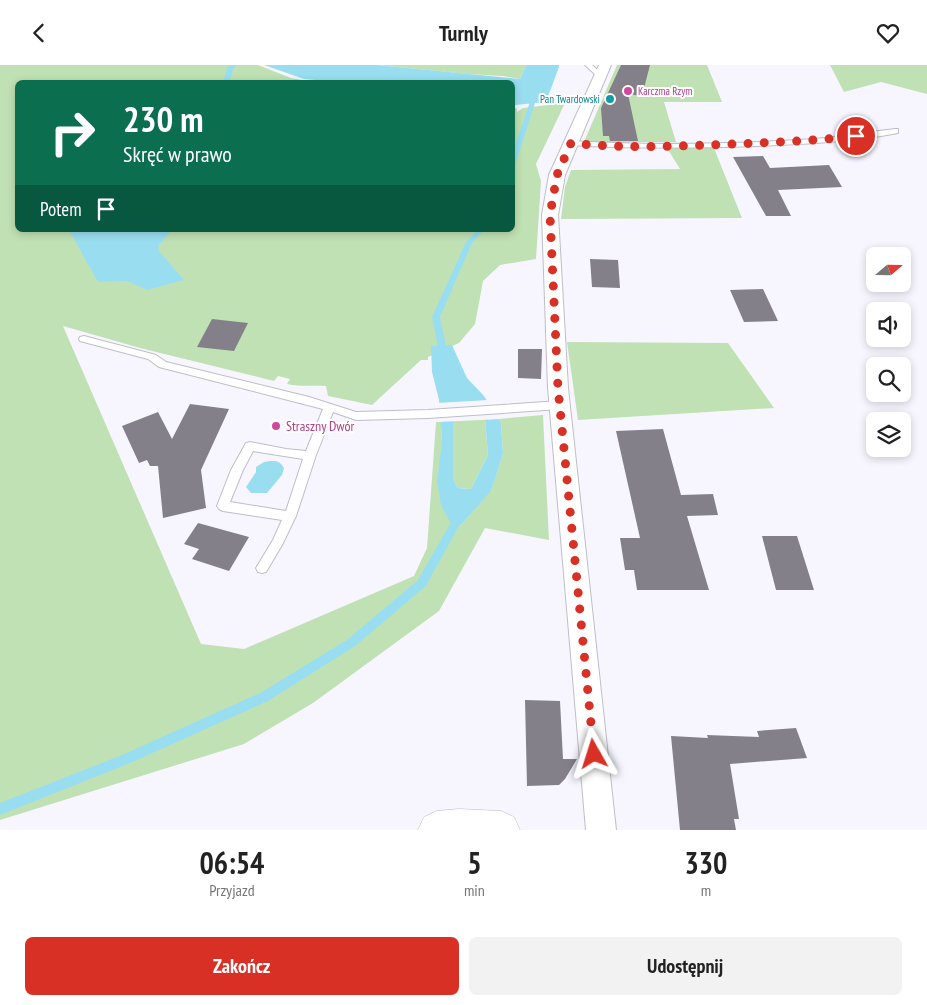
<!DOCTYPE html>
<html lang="pl">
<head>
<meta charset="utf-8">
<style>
  :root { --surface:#fff; --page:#f2f2f2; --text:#222; --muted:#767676; --accent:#d93025 }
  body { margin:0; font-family:"PT Sans Narrow",sans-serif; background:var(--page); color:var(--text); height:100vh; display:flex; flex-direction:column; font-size:19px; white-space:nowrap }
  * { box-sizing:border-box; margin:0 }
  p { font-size:16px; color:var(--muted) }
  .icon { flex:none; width:28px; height:28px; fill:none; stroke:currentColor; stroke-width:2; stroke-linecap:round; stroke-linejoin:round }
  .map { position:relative; height:765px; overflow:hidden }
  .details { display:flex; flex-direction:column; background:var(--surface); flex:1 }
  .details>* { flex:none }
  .banner { position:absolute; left:15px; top:15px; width:500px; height:152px; border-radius:8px; box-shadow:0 2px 8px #0003; background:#0b6e4f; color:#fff; overflow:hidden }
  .needle { width:32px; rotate:70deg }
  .tools { position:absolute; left:866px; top:182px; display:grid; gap:10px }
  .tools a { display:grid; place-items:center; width:45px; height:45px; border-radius:8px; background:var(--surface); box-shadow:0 2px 8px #0003; font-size:25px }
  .pin { position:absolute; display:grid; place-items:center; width:42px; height:42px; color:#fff; margin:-21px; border:2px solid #fff; border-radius:50%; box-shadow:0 1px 5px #0007 }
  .me { position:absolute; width:55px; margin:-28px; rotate:354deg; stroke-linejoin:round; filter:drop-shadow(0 0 4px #0008) }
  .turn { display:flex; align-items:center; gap:18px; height:105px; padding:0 25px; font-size:22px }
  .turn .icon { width:65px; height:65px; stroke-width:2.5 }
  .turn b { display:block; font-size:35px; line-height:42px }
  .then { display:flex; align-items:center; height:48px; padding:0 25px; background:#0003; gap:10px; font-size:19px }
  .eta { display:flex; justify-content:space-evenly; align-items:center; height:85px; text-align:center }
  .eta b { font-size:30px; font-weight:800; line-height:35px }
  .action { display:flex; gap:10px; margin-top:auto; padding:10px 25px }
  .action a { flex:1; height:58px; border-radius:8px; background:var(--accent); color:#fff; font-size:20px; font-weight:800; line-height:58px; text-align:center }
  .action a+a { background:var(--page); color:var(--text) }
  header { display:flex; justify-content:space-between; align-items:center; height:65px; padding:0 25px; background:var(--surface); font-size:22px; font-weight:800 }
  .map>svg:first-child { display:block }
  .green { fill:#c0e1b4 }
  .water { fill:#99def0; fill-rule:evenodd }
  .pier { fill:#f7f6ff }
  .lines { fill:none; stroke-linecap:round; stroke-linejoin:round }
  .stream { fill:#99def0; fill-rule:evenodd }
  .building { fill:#848089 }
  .service-casing { stroke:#bfbec8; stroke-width:2 }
  .minor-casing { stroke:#bfbec8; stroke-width:2 }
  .tertiary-casing { stroke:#bfbec8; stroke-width:1 }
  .service { fill:#fff; fill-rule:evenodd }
  .minor { fill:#fff; fill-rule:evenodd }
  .tertiary { fill:#fff; fill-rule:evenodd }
  .route { stroke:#d93025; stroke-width:9; stroke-dasharray:0 16.2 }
  .hotel-dot { fill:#d1479c; stroke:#fff; stroke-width:2 }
  .culture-dot { fill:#0f9aa8; stroke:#fff; stroke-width:2 }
  .labels { text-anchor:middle; stroke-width:4; stroke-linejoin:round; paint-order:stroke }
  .far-hotel-label { font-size:11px; fill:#b23c85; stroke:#fff; text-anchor:start }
  .far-culture-label { font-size:11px; fill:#0d838f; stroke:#fff; text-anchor:end }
  .hotel-label { font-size:14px; fill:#b23c85; stroke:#fff; text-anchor:start }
</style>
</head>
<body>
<header><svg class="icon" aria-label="back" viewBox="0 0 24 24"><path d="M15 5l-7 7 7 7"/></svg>Turnly<svg class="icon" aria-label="heart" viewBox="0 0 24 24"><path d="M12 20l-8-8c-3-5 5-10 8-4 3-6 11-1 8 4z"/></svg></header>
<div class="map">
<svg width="927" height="765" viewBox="0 0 927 765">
  <rect width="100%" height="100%" fill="#f7f6ff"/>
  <!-- green -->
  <path class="green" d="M0,0h258l33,13 23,4 -296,1v147h494l1,-124 4,3v3l6,-4 42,-5 -29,61 5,17 -5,78 -36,6 -17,16 -8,43 -16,19 -31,14v3h-7l-49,45 -44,-9 -2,-10c-16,-1 -24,1 -39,-2l3,-5 -12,-3 -4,5 -134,-33 -77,-22 138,318 43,5 170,-73 13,-28 9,-126h5l1,19 19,84 30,-35 12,-36 -2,-31 -3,-4 45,-4 6,125 -64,-12 -46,83 -126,92 -69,41 -244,76z
    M377,0h149l-6,14 -16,-3 -37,-2z
    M617,0h90l15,37h-58l12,40h-92z
    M830,0h97v29l-46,-12 -37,10z
    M667,83h47l28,70 -181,1 4,-32 6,-17 109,-1z
    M567,277l161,1 46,65 -196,12z
    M485,354l3,36 -17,34 -13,-1 -5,-9v-58z"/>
  <!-- water -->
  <path class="water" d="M264,0h113l143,14 6,-14h33v2l-13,35 -31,3 -2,-1 -1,-21 -172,-1 -36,-3z
    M69,165h103l-13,15 -1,5 26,30 -37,10 -20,-9 -29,1z
    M452,280l15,33 17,18 17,27 2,31 -12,37 -30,34 -11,-3 -9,-17 -4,-24 5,-40 -1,-15 -2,-26 -7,-28 -1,-26zM485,354l3,36 -17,34 -13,-1 -5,-9v-58z
    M270,396c7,0 10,0 14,7l-2,7 -15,18h-16l-5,-6 10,-15v-5l8,-5z"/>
  <!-- pier -->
  <path class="pier" d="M489,335l12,19 -63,3 -1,-19z"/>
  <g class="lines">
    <!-- stream -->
    <path class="stream" d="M231,0h6l-4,4 -4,14h-6l4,-15z
      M533,28l5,1 -23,71 -3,2v-13z
      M477,165h7l-12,13 -32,74 8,39 -4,3 -4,-3 -8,-39 34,-75z
      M461,444l3,1 2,3 -40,73 -71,60 -87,55 -138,62 -130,52v-12l122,-48 138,-62 87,-53 71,-60 40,-70z"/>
  </g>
  <!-- building -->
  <path class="building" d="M621,0h29l-8,31 -14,-2 10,47h-28l-1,-5h-6l-2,-28z
    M763,91l7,12 59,-3 13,22 -64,3 13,26h-25l-33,-59z
    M590,194l28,1 2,28 -28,-1z
    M763,224l15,32 -34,1 -14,-32z
    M212,254l36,4 -14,28 -37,-4z
    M518,284h24l-1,30 -23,-1z
    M190,339l39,5 -28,61 5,38 -43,10 -5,-52h-8l-3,-6 -8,3 -17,-37 36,-14 14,27z
    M663,364l18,66 32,-1 5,21 -31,1 22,74h-72l-3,-20h-9l-5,-32h20l-24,-107z
    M198,458l51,14 -20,34 -37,-12 7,-10 -15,-5z
    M762,471h35l17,54h-38z
    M525,635l35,1 3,58h14l-12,20 -6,6 -32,1z
    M796,663l11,30 -77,6 9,55h-5l2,11h-56l-9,-94 37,2 -1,-3 52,2 -2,-6z"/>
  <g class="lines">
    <!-- service casing -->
    <g class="service-casing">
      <path id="service" d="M585,0h7l12,11 -6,1z
        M895,64h3v4c-46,9 -94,11 -140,13 -63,2 -125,3 -187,-1l-4,-2 4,-2c81,5 163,3 244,-2 27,-2 54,-7 80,-10z
        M84,271l72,19 10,7 143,35 47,15 72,-2 132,-9 5,4 -5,4 -132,9 -72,2 -23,-8 -17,43 -20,61 -14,29 -16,27 -4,1 -4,-1 -2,-4 17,-28 9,-20 -59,-9 -4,-2 -2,-3 14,-36 15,-27 4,-1 36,7 20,2 17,-42 -164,-42 -11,-8 -68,-18 -1,-2 1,-2zM253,386l50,8 -17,52 -56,-9 13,-32z"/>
    </g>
    <!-- minor casing -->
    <g class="minor-casing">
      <path id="minor" d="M599,0h12l-46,110 -7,40 10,173 48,442h-30l-38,-442 -6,-173 7,-40z"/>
    </g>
    <!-- tertiary casing -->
    <g class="tertiary-casing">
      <path id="tertiary" d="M459,744l42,2 13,6 6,13h-102l6,-13 13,-6z"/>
    </g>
    <!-- service -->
    <use href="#service" class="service"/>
    <!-- minor -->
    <use href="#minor" class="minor"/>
    <!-- tertiary -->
    <use href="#tertiary" class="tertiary"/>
  </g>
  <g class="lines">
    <!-- route -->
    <path class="route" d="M594,689l-36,-366 -8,-173 7,-40 14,-32c54,6 109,3 164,1 40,-2 81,-3 121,-8"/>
  </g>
  <!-- markers -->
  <g class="hotel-dot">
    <circle cx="628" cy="26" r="5"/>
    <circle cx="276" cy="361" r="5"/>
  </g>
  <circle class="culture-dot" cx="610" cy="34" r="5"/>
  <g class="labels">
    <!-- far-hotel labels -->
    <g class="far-hotel-label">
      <text x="638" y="30">Karczma Rzym</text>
    </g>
    <!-- far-culture labels -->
    <g class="far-culture-label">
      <text x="600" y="38">Pan Twardowski</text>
    </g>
    <!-- hotel labels -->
    <g class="hotel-label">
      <text x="286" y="366">Straszny Dwór</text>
    </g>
  </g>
</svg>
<div class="tools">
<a><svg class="needle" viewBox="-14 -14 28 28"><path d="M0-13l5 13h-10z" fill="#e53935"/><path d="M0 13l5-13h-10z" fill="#767676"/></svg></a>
<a><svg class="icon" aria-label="sound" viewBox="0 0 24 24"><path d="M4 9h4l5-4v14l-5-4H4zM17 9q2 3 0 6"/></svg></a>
<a><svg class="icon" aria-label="search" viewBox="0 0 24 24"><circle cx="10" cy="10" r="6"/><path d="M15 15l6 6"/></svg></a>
<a><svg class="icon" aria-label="layers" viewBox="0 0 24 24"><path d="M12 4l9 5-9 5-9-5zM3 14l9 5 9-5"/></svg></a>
</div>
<div class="pin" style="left:856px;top:71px;background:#d93025"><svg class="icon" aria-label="arrive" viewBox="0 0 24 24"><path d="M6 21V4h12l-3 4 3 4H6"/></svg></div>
<svg class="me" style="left:594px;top:689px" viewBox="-20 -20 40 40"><path d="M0-17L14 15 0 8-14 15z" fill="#d93025" stroke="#fff" stroke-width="4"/></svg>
<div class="banner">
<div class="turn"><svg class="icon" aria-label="right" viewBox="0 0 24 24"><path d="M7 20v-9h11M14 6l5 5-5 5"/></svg><div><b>230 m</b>Skręć w prawo</div></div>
<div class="then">Potem<svg class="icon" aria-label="arrive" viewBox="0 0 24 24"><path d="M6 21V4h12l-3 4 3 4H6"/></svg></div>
</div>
</div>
<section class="details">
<div class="eta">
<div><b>06:54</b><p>Przyjazd</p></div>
<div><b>5</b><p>min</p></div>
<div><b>330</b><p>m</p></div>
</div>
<div class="action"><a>Zakończ</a><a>Udostępnij</a></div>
</section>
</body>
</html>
